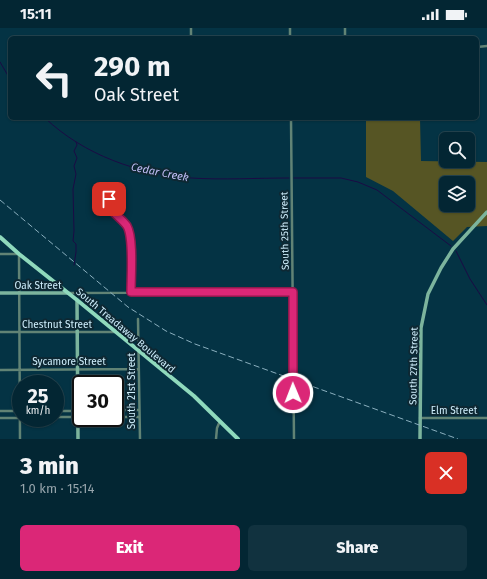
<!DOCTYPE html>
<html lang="en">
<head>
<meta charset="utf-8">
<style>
  :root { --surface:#032633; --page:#11323f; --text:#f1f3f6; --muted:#97a5ac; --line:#24434e; --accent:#db2777 }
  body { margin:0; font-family:"Fira Sans",sans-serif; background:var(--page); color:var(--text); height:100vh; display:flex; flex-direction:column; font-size:15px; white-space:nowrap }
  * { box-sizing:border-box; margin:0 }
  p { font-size:13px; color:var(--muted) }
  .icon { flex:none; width:22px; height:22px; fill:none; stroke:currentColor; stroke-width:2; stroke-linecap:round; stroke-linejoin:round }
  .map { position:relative; height:411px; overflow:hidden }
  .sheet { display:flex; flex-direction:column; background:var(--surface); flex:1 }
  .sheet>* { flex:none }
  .hud { position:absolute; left:8px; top:8px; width:471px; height:84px; border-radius:6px; box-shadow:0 1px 3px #0004,0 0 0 1px var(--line); background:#032633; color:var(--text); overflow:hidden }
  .buttons { position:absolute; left:439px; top:104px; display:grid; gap:8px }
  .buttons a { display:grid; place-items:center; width:36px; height:36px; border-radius:6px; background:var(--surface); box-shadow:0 1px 3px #0004,0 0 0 1px var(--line); font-size:20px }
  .speed { position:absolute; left:12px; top:347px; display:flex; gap:8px; font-size:20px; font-weight:700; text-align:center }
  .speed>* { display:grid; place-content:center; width:52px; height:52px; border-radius:50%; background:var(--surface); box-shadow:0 1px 3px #0004,0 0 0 1px var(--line); line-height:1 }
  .speed small { font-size:10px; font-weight:400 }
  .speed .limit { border:2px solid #111; border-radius:6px; background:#fff; color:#111 }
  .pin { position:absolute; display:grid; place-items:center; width:34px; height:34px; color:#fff; margin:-17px; border-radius:8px; box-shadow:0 2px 6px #0006 }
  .me { position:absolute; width:44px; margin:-22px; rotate:359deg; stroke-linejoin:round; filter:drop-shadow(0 0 3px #0008) }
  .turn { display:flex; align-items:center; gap:14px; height:84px; padding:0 20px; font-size:18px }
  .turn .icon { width:52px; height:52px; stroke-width:2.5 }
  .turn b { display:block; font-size:28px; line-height:34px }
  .round { display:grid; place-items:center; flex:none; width:42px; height:42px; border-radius:6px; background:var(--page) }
  .headline { display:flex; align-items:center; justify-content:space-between; height:68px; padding:0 20px }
  h1 { font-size:24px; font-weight:800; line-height:30px }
  .action { display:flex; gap:8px; margin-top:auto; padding:8px 20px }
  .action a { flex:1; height:46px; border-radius:6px; background:var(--accent); color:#fff; font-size:16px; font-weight:800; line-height:46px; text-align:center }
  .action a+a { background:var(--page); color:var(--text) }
  .status { display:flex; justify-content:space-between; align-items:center; height:28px; padding:0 20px; background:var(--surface); direction:ltr }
  .status svg { height:11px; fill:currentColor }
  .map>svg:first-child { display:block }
  .green { fill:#565524; fill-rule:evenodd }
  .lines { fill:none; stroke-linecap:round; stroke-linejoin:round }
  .stream { stroke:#1b0b44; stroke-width:1 }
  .street { stroke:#618375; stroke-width:2.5 }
  .secondary { stroke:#7cb49d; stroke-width:3.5 }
  .primary { stroke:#8fd9bc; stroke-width:4 }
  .rail { stroke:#8aafbe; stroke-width:1; stroke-dasharray:6 3; stroke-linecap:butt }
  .route-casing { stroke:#8e194d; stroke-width:10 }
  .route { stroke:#db2777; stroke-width:7 }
  .labels { text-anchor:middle; stroke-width:4; stroke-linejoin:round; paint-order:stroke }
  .street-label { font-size:10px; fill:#cfeefc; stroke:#0e2833 }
  .water-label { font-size:11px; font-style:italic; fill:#bebbf2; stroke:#0e2833 }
</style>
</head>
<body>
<div class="status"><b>15:11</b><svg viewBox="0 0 49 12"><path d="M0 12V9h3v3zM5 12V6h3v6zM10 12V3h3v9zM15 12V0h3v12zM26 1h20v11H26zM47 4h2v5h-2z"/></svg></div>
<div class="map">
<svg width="487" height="411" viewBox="0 0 487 411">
  <rect width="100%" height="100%" fill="#043344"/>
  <!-- green -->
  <path class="green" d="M366,90h54l1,43 66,1v64l-20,1 -14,14 -60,-50 -27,-14zM446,155h22v22h-22z"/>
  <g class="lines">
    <!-- stream -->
    <path class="stream" d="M0,34l10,17
      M45,90c39,37 93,56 146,60 32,2 65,0 98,0
      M294,150h47l17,4 19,8 74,56
      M456,223l14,28 17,26
      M74,237l2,-13v-8l-3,-3 1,-10 -1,-42 3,-15 -2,-8 3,-8 -3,-7 3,-6 -1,-3"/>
    <!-- street -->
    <path class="street" d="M290,0v10
      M345,0v10
      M191,10v-10
      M477,19l10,-1
      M291,90l3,321
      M182,91v-1
      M109,171v8c5,7 13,12 18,19 8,12 4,50 4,66
      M0,226h19l1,185
      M69,265l224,-1
      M138,291l2,120
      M0,304h115
      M0,342l138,-1
      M115,382h24
      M0,383h21
      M55,383h26
      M55,389h26
      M115,389h24
      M0,390h19
      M420,390h67
      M216,411l1,-11 3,-7"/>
    <!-- secondary -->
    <path class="secondary" d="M0,265h68
      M77,272l1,139
      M420,411l1,-111 7,-34 13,-26 12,-19 34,-37"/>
    <!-- primary -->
    <path class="primary" d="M0,209l19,17 58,46 117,96 44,43"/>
    <!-- rail -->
    <path class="rail" d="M0,172l128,107 38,24 29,13 263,95"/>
  </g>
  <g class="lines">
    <!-- route casing -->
    <g class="route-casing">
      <path id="route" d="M109,171v8c5,7 13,12 18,19 7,12 4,50 4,66h162v101"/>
    </g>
    <!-- route -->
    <use href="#route" class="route"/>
  </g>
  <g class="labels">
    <!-- street labels -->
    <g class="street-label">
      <text transform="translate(284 203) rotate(-91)" y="4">South 25th Street</text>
      <text x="38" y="261">Oak Street</text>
      <text x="57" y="300">Chestnut Street</text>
      <text transform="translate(126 302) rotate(40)" y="4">South Treadaway Boulevard</text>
      <text x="69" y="337">Sycamore Street</text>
      <text transform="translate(413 338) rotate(-89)" y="4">South 27th Street</text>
      <text transform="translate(131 363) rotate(-90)" y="4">South 21st Street</text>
      <text x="454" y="386">Elm Street</text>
    </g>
    <!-- water labels -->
    <g class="water-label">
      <text transform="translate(160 144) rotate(11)" y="4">Cedar Creek</text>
    </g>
  </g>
</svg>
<div class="buttons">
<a><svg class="icon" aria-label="search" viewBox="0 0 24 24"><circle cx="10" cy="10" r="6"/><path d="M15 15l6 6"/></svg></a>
<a><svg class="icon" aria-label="layers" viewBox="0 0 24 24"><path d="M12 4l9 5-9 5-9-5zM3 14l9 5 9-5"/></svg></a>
</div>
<div class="speed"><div>25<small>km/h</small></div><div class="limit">30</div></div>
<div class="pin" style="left:109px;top:171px;background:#d93025"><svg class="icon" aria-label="arrive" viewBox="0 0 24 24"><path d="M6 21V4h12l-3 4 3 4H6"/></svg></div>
<svg class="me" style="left:293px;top:365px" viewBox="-20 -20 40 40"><circle r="17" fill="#db2777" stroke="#fff" stroke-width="3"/><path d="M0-11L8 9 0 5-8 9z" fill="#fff"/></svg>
<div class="hud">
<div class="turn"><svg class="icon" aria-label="left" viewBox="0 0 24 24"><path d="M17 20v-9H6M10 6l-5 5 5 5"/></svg><div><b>290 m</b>Oak Street</div></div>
</div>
</div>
<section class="sheet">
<div class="headline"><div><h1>3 min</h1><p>1.0 km · 15:14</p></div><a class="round" style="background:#d93025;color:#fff"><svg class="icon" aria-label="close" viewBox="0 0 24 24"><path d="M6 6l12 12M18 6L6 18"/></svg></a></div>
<div class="action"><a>Exit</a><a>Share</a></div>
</section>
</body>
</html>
